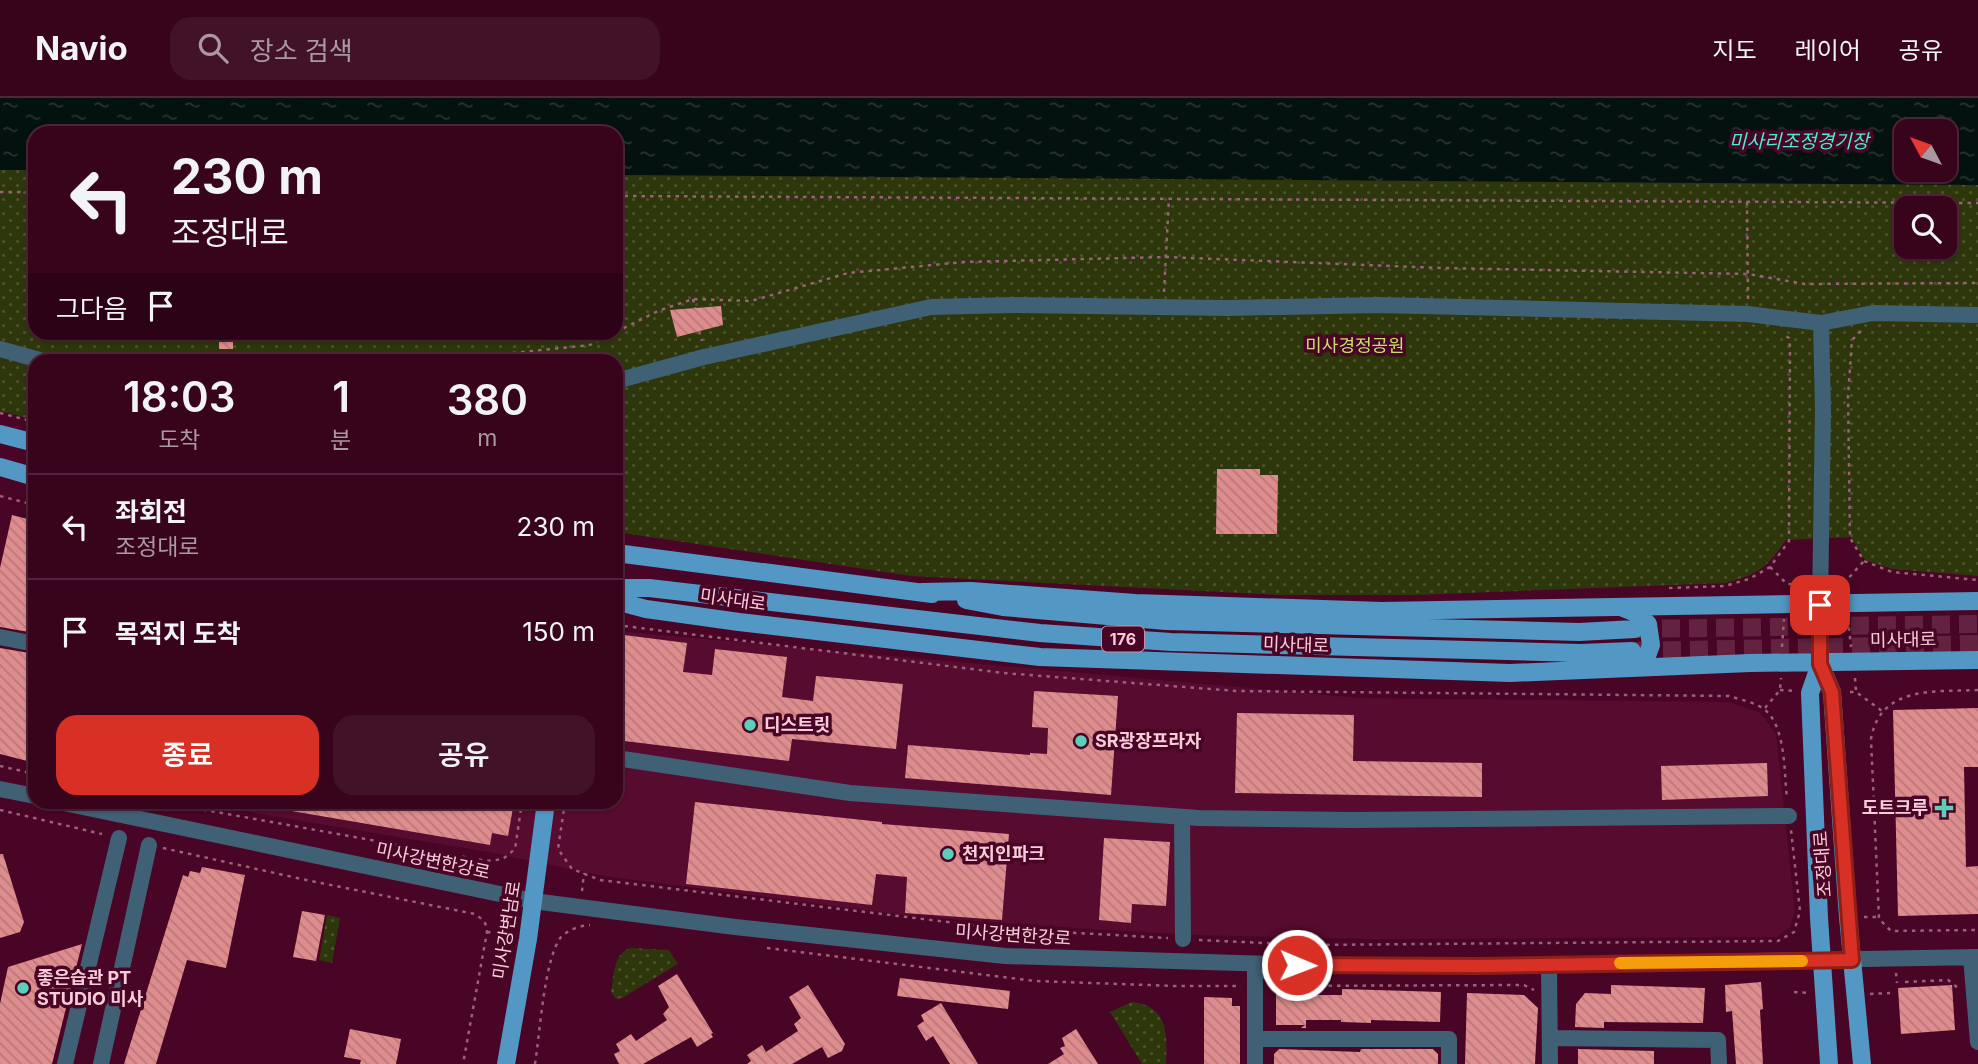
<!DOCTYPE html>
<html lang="ko">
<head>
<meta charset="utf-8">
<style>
  :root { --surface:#37041c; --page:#421229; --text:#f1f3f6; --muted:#aa98a3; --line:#51253b; --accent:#d93025 }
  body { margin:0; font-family:Inter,"Noto Sans KR",sans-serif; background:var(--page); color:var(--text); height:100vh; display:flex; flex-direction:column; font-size:26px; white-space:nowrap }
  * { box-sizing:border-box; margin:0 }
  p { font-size:23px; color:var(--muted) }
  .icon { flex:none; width:38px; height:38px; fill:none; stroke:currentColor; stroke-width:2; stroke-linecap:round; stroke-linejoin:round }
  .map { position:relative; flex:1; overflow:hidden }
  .sheet { position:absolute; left:28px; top:256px; width:595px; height:455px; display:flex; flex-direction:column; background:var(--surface); border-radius:21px; box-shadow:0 2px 5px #0004,0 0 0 2px var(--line) }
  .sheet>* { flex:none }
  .top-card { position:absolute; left:28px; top:28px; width:595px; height:214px; border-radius:21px; box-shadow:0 2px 5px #0004,0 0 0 2px var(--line); background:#37041c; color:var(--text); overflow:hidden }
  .needle { width:46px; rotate:311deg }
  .tools { position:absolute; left:1894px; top:21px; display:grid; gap:14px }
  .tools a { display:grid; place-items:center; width:63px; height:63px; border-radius:14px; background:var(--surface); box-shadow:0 2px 5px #0004,0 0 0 2px var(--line); font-size:35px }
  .pin { position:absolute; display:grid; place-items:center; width:60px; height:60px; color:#fff; margin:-30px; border-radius:14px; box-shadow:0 4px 10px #0006 }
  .me { position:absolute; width:77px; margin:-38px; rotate:91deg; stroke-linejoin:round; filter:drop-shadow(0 0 5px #0008) }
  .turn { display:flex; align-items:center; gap:24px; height:147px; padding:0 28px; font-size:32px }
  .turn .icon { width:91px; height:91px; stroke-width:2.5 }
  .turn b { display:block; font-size:49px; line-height:60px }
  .then { display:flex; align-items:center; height:66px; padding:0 28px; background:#0003; gap:14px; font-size:26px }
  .eta { display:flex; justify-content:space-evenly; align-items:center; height:119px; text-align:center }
  .eta b { font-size:42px; font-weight:600; line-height:49px }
  .action { display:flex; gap:14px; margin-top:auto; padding:14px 28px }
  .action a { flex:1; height:80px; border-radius:21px; background:var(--accent); color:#fff; font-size:28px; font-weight:600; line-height:80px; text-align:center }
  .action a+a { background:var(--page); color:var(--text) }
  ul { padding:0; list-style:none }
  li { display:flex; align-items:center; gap:21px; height:105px; padding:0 28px; border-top:2px solid var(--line) }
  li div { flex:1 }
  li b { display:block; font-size:26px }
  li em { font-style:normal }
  header { display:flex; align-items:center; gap:42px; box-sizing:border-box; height:98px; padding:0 35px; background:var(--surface); border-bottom:2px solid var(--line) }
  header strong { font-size:33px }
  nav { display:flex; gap:38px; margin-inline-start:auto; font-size:24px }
  .search { width:490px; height:63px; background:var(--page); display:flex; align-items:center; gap:18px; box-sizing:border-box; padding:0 24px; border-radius:21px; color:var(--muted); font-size:26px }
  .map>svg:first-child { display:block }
  .built { fill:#570b2e }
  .park { fill:url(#park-dots); fill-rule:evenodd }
  .water { fill:url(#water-ripples); fill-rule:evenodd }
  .building { fill:url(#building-back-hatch) }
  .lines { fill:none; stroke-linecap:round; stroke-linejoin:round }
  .major-tunnel { stroke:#632340; stroke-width:18; stroke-dasharray:18 9; stroke-linecap:butt }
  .path { stroke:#9a6278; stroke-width:2.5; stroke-dasharray:3.5 5; stroke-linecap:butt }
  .minor { stroke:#406075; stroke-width:16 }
  .major { stroke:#5398c5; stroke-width:18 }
  .route-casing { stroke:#8d1f18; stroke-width:18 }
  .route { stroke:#d93025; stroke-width:12 }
  .slow { stroke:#f59e0b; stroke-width:12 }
  .poi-dot { fill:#5dceb9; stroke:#490525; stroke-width:2.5 }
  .labels { text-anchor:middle; stroke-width:7; stroke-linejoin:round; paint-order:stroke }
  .shield { fill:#490525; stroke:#c491a3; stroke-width:2 }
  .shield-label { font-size:16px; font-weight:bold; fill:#f8cdd9 }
  .park-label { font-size:18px; fill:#c7df6b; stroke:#490525 }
  .street-label { font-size:18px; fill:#f8cdd9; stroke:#490525 }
  .poi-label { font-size:18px; font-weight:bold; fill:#f8cdd9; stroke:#490525; text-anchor:start }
  .water-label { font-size:19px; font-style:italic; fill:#43f1d4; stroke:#490525 }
</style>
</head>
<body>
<header>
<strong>Navio</strong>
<div class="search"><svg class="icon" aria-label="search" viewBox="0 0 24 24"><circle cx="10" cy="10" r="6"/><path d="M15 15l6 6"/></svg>장소 검색</div>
<nav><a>지도</a><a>레이어</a><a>공유</a></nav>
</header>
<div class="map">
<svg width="1978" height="966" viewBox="0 0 1978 966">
  <defs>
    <pattern id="park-dots" width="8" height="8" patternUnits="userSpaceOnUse" patternTransform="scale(1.75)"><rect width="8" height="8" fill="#2e360c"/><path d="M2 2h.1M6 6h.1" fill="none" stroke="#4d522f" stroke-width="1.8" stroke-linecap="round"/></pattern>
    <pattern id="water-ripples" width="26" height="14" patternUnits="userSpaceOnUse" patternTransform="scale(1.75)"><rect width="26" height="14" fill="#04120f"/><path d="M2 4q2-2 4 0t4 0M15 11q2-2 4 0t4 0" fill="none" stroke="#293331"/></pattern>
    <pattern id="building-back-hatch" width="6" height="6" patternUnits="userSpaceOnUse" patternTransform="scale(1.75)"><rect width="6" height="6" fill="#de8c8d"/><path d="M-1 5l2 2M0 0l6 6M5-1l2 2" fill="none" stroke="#b9787a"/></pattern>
  </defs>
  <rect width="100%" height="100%" fill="#490525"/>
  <!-- built -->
  <path class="built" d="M616,533l744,67 370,4 30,11 16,21 19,177 -5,16 -13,10 -403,2 -180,-4 -187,-11 -104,-9 -299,-39 -110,-23 -306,-51h428z"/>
  <!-- park -->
  <path class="park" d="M0,0h1978v478l-86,-7 -27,-9 -14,-23 -65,3c-21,29 -26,33 -61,43l-309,12h-134l-371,-19 -295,-44v-172h-581v60l-35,-9zM1906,33h38v39h-38zM35,35h581v199h-581zM1906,110h38v39h-38z
    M327,817l13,3 -8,45 -13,-3z
    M630,850l39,2 9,14 -56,34 -6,1 -5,-7c3,-16 2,-38 19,-44z
    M1132,904c37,4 35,33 34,62h-24l-32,-52z"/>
  <!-- water -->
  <path class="water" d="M0,0h1978v87l-1362,-10v-42h-581v37h-35zM1906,33h38v39h-38z"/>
  <!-- building -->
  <path class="building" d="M721,208l2,19 -46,12 -7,-27z
    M219,234h14v17h-14z
    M1217,371h43v6h18l-1,59h-61z
    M12,417l23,6v112l-35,-6v-59z
    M616,536l71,9 -4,29 29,3 3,-26 72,8 -5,40 31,4 3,-25 87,8 -7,65 -104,-10 -3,22 -173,-21z
    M0,550l35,6v109l-35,-9z
    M1034,593l84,5 -7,99 -206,-17 3,-33 122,10v-2l17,1 1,-26 -16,-1z
    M1978,610v59h-14l2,100 12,-1v48l-80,2 -5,-206z
    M1237,615l117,2 -1,46 129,2v34l-247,-4z
    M1767,665l1,33 -106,4 -1,-34z
    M275,704h239l-6,34 -16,-3 -2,12 -216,-37z
    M695,704l187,20v2l127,10 -7,86 -97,-7 2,-36 -31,-3 -4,31 -186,-21z
    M1104,740l66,4 -4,64 -34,-2 -1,19 -32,-3z
    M0,756h3l21,68 -4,10 -20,6z
    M202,769l43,8 -19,93 -39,-8 -31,104h-32l59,-189 5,2 2,-6 10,2z
    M302,813l23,4 -9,46 -23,-4z
    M82,846l-30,120h-52v-60l8,-37z
    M677,876l36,59 -2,1 2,3 -16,10 -6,-10 -48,27h-24l-5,-10 6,-3 -4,-7 15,-10 5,7 31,-21 -4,-6 6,-7 -11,-21z
    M900,880l110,13 -2,18 -111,-13z
    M1761,884l2,27 -3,1 3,54h-27l-4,-53 -6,1 -1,-27z
    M808,887l37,59 -3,7 -14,7 -6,-11 -30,17h-45l4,-3 -4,-6 15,-10 4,7 32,-21 -4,-7 7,-6 -12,-21z
    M1611,887l94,3 -2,35 -99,-1v6l-29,-1 1,-23 9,-11 26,1z
    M1952,887l3,45 -54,4 -3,-46z
    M1342,891l99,3 -1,30 -69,-2v3l-30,-1v-2h-35v8h-5l4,-3h-29v-33h30v3h36z
    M1467,895l57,2 14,13 -3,56h-70z
    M1204,899l28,1v8h8v58h-36z
    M941,905l25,41 12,20h-28l-17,-28 -7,5 -9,-15 7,-5 -3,-6z
    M350,931l51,10 -5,25h-36l1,-4 -17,-3z
    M1076,931l22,35h-50l16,-10 -4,-6 5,-2 -3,-8z
    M1279,951l81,3 1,-3h72l5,5v10h-164v-10z
    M1578,951l76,2v13h-76z"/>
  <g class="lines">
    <!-- major-tunnel -->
    <path class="major-tunnel" d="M1635,531l343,-5
      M1636,553l342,-7"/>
    <!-- path -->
    <path class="path" d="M0,94h35
      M616,98l1362,7
      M1747,104l1,97
      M1164,194l5,-94
      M693,201l2,9
      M699,233l3,10
      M1861,233l-9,9 -4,56 2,142 14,23 28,11 86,8
      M616,234l42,-21 35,-12 58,2 97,-28 116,-11 202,-5 275,11 307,6 57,10 173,-1
      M240,256l151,6
      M445,262l145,-15 26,-13
      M0,315l35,9
      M0,398l35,9
      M1770,469l17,17h17
      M1835,485h9l20,-22
      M1669,490l56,-2 24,-7 21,-12 19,-26 1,-194 -1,-9 -5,-3
      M1848,521l3,28
      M616,527l388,48 232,18 493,5c12,4 26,6 36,14 21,17 19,63 22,89
      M1782,549l2,-28
      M1855,580l1,14
      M1780,592l14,1
      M1978,592c-42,2 -98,-5 -107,49l8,180 12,12 87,-1
      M1850,594h6l26,19
      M1765,610l15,-18 1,-12
      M0,668l35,8
      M161,704l326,59 16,-2 12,-10 7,-47
      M565,704l-7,47 14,20 28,11 406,49 162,9
      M0,712l102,24
      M163,750l143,32 169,34c7,5 12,8 12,18l-24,132
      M483,777l4,-14
      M582,793l2,-18
      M1864,819h14
      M487,834l24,4
      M1199,842l109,5 470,-4 16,-9 6,-21 -9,-81
      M767,850l268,33 141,5h65
      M1896,875l1,10
      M1905,884l43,-2 10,8
      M1269,888l255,-1 10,5
      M1794,894l14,1
      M1870,896l20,-1
      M535,966c5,-30 9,-105 26,-127 8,-8 19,-11 29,-12"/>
    <!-- minor -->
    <path class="minor" d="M0,251l40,11
      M616,283l88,-24 227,-50 81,-2 215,3 151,-3 370,9 73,9 52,-10 105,2
      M1820,507l3,-195 -2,-87
      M0,539l35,7
      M616,660l234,35 349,25 153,2 437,-4
      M0,691l35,7
      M59,704l474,99 202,26 270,29 335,10h138l500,-9
      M1182,719l1,122
      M1971,859l7,85
      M1549,866l1,100
      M1255,867v99
      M1550,940l168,2 1,24
      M1255,941h194v25
      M65,966l54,-226
      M101,966l48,-219"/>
    <!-- major -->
    <path class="major" d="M0,336l35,9
      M0,369l35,10
      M616,455l316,41
      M616,490h33l391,45 131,9 409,11 52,-2
      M922,494l49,-1 164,12 247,8 596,-10
      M966,502l37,7 163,14 413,11 56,-3
      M616,503l30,8 93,13 301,35 470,16 240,-10 228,-3
      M1820,507v59l-10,29 9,225 10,146
      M1623,510l15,6 10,10 3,21 -4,11 -17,12
      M1820,566l12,28 16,225 14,147
      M506,966l22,-125 18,-137"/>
  </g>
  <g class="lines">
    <!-- route casing -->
    <g class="route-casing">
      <path id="route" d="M1297,867l181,1 374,-6 -20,-268 -12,-28v-59"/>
    </g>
    <!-- route -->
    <use href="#route" class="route"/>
    <!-- slow -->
    <path class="slow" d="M1620,865l182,-2"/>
  </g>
  <!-- markers -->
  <g class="poi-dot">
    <circle cx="750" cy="627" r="7"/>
    <circle cx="1081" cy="643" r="7"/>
    <path d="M1940.5 699.5h7v7h7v7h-7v7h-7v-7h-7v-7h7z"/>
    <circle cx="948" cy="756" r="7"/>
    <circle cx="23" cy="890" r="7"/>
  </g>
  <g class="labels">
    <!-- shield labels -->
    <rect class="shield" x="1102" y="528.5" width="42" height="25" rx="5"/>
    <g class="shield-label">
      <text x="1123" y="547">176</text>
    </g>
    <!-- park labels -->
    <g class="park-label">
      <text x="1355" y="254">미사경정공원</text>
    </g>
    <!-- street labels -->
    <g class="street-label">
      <text transform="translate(733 502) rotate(8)" y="6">미사대로</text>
      <text transform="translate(1903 542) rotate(-1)" y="6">미사대로</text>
      <text transform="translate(1296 547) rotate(2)" y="6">미사대로</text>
      <text transform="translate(433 763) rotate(12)" y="6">미사강변한강로</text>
      <text transform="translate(1823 766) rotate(-94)" y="6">조정대로</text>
      <text transform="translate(507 832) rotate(-81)" y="6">미사강변남로</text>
      <text transform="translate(1013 837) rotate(4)" y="6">미사강변한강로</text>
    </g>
    <!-- poi labels -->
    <g class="poi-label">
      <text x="764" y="633">디스트릿</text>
      <text x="1095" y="649">SR광장프라자</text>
      <text x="1928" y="716" text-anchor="end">도트크루</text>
      <text x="962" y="762">천지인파크</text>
      <text x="37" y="886">좋은습관 PT<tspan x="37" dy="21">STUDIO 미사</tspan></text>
    </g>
    <!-- water labels -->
    <g class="water-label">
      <text x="1799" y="50">미사리조정경기장</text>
    </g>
  </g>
</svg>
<div class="tools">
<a><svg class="needle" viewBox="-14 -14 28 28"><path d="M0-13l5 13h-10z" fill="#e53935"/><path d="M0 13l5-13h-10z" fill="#aa98a3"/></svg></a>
<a><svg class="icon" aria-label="search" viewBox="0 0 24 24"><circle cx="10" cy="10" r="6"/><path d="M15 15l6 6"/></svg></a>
</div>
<div class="pin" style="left:1820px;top:507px;background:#d93025"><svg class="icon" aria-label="arrive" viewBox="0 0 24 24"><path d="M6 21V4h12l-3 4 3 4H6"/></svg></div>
<svg class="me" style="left:1297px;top:867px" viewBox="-20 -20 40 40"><circle r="17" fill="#d93025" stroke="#fff" stroke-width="3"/><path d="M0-11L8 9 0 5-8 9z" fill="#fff"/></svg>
<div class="top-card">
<div class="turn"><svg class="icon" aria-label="left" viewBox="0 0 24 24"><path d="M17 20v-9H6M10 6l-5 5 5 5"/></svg><div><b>230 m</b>조정대로</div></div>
<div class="then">그다음<svg class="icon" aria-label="arrive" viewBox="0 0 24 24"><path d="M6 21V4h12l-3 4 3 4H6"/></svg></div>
</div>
<section class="sheet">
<div class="eta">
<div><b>18:03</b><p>도착</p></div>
<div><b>1</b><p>분</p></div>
<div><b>380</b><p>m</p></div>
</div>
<ul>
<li><svg class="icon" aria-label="left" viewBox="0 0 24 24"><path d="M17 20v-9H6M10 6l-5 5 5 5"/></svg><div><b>좌회전</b><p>조정대로</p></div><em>230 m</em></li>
<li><svg class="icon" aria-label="arrive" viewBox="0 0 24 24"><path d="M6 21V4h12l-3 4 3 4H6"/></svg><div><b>목적지 도착</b></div><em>150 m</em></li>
</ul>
<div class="action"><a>종료</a><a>공유</a></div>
</section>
</div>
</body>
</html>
